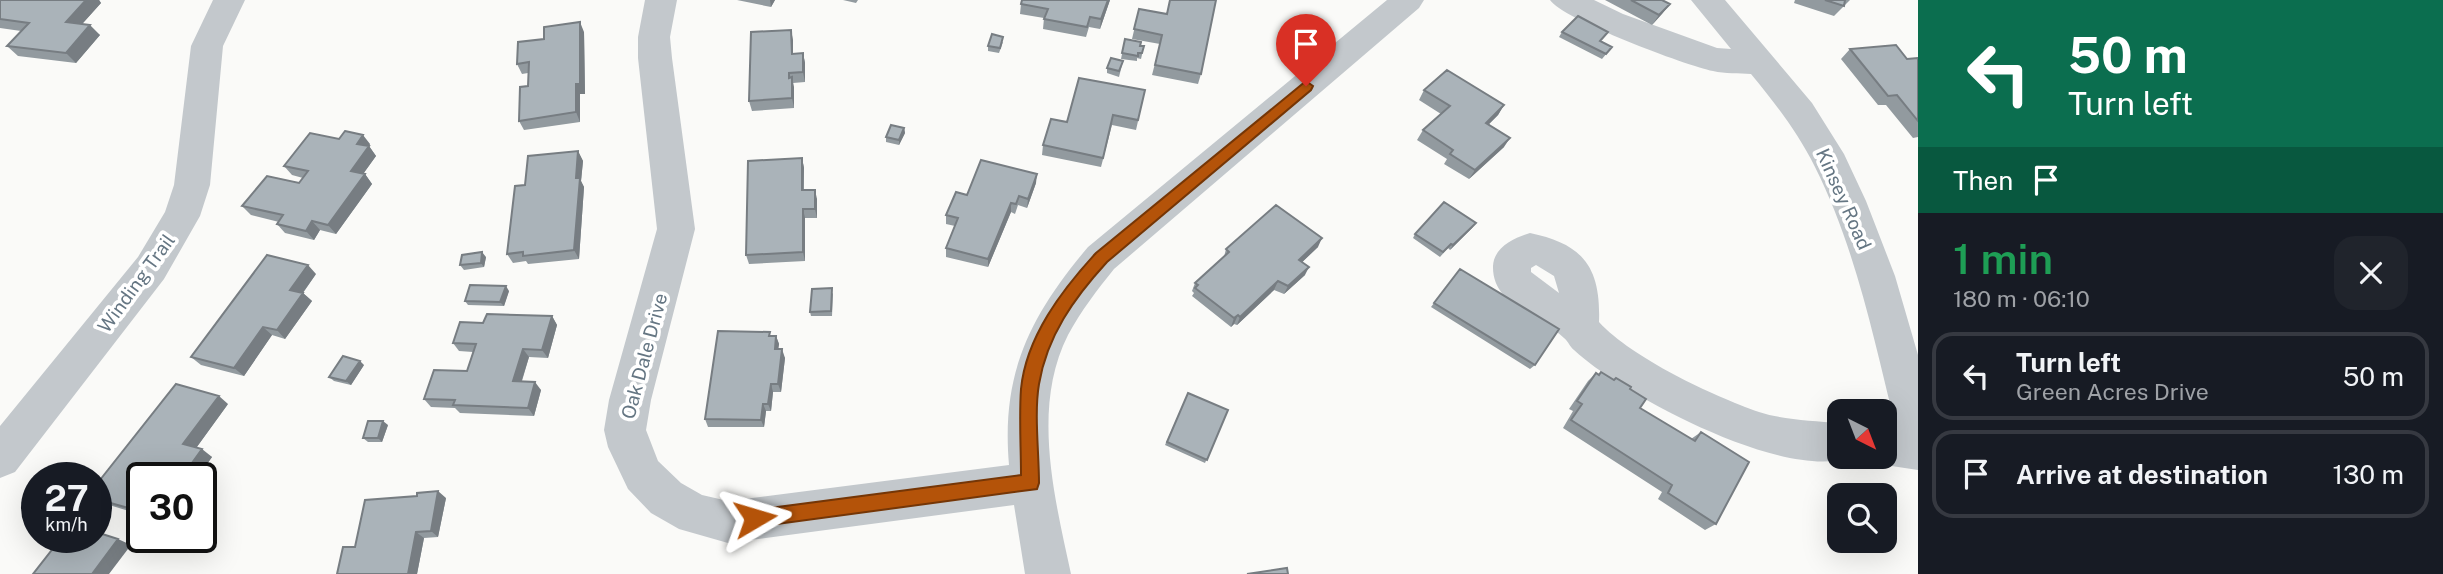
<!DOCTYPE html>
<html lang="en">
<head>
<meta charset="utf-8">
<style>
  :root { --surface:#171b24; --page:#20242c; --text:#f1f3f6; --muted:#9ea1a6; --line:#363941 }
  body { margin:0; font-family:"Public Sans",sans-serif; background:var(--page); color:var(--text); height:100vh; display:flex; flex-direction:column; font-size:26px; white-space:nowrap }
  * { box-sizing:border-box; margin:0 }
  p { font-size:23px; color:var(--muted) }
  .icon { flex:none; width:38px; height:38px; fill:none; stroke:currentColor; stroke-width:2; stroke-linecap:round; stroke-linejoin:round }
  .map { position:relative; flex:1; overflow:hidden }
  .details { display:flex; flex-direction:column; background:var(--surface); width:525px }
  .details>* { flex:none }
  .hud { background:#0b6e4f; color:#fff; overflow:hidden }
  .needle { width:46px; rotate:138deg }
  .fabs { position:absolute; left:1827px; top:399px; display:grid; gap:14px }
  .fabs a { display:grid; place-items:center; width:70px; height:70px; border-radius:14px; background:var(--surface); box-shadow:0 7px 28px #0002; font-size:35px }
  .speed { position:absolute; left:21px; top:462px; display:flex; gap:14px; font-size:35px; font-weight:700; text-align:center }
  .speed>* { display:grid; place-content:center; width:91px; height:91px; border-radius:50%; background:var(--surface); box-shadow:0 7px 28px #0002; line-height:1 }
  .speed small { font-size:18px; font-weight:400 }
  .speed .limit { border:4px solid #111; border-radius:10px; background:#fff; color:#111 }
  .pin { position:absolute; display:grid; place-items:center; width:60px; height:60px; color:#fff; margin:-72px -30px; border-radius:50% 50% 50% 0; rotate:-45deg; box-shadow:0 0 7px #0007 }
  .pin .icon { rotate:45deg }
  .me { position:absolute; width:77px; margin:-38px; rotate:83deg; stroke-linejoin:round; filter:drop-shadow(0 0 5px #0008) }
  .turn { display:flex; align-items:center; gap:24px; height:147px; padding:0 35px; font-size:32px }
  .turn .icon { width:91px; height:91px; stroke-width:2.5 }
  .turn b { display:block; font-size:49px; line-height:60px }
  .then { display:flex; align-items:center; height:66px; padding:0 35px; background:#0003; gap:14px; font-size:26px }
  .round { display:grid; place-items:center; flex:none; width:74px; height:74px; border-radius:21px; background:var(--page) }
  .headline { display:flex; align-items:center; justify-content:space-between; height:119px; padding:0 35px }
  h1 { font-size:42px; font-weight:600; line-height:52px; color:#1e9e55 }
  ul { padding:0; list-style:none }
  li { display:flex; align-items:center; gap:21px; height:88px; margin:0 14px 10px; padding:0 21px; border:4px solid var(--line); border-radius:21px }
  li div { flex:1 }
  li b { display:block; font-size:26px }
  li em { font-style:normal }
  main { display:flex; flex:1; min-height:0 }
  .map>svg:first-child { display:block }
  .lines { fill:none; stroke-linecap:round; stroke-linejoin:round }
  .minor { fill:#c3c8cc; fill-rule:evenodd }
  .wall { fill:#929a9f }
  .shaded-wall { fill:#777d82 }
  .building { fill:#aab3b9; stroke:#777d82; stroke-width:2 }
  .route { fill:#b45309; stroke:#753606; stroke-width:2 }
  .labels { text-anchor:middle; stroke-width:7; stroke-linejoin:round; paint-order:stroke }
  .street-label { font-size:19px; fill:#657683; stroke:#fff }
</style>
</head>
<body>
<main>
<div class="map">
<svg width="1918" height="574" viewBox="0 0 1918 574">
  <rect width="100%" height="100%" fill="#fafaf8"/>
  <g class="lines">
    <!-- minor -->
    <path class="minor" d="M213,0h32l-22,46 -13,139 -10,31 -36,63 -149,193 -15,6v-52l138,-169 27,-45 9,-27 17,-139z
      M645,0h32l-7,37 2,21 23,171 -44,171 -5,30 12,31 23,22 21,12 26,6 281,-36c-8,-92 21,-149 79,-218l299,-247h37l-5,8 -305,261c-17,21 -33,42 -46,66 -37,73 -13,164 3,239h-46l-11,-69 -286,38 -49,-14 -28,-16 -23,-24 -20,-42 -4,-17 5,-30 48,-171 -19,-171v-21z
      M1550,0h44l29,14 94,34 14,1 -40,-49h34l87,103 32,51 22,47 29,75 23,79v115l-33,-5 -16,-8h16v-30l11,1c-22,-88 -40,-179 -81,-261 -17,-34 -40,-64 -64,-93 -12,-1 -26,0 -38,-3 -26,-5 -151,-52 -163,-71z
      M1530,233c53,11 71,34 69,89 33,36 114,74 160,90 25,8 54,9 80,11v34h12c-58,22 -184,-42 -234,-75 -14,-9 -30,-20 -43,-32 -4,-3 -6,-9 -10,-12 -24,-23 -72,-32 -71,-72 1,-19 21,-28 37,-33zM1536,265l18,11 5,17 -28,-21v-4z"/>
  </g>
  <!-- wall -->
  <path class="wall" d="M0,0h99l2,3 -19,21 18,11 -24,28 -58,-7 -11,-10 14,-15 -21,-3z
    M737,0h38l-4,7z
    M843,0h15l-2,3z
    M1110,0l-10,29 -11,-2 -3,10 -43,-8 1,-11 -24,-4 1,-10z
    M1605,0h57l8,4 -18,21z
    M1795,0h55l-16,16 -40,-13z
    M1139,9l62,65 -3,10 -46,-9 8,-31 -28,-5z
    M584,32l1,62h-5v28l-56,8 -5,-9 9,-35v-13l-6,1 -5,-10 27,-25z
    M1562,32l39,9 11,6 -10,12 -43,-22z
    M1125,39l19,7 -3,13 -4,-1v3l-16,-2z
    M793,40v13h10l2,10v19l-12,1 1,25 -42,3 -3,-10z
    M1003,42l-4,11 -11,-2v-5z
    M1850,49l57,10 11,-1v79l-5,1 -27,-33h-8l-37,-46z
    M1123,61l-4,16 -12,-4v-5z
    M1145,90l-9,40 -24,-5 -11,42 -59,-12 1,-10 24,-23z
    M1424,90l80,15 -6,10 -9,9 15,23 -35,32 -25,-15 3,-5 -30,-19 6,-10 18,-16 -22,-14z
    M904,128l1,5 -6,12 -13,-3v-5z
    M339,139l31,5 -1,2 7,10 -13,18h2l7,10 -36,50 -16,-4 -6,10 -29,-7 -8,-9 2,-2 -28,-7 -9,-9 57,-23 4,-5 -11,-3 -8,-9z
    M578,151l5,10 -2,20 3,6 -5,72 -51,5 -2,-3 -13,2 -6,-9 18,-69z
    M802,158l2,10v22l13,9v19h-12v43l-56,3 -3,-9z
    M1036,183l-9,25 -9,-3 -3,9 -4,-2 -23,55 -42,-10v-9l9,-22 -9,-2v-9l21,-20z
    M1476,223l-4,5 -22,22 -2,-2 -8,9 -27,-19 2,-4z
    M1318,247l-16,15 3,13 -21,19 -10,-4 -37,35 -3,-1 -3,3 -39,-31 2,-3 -2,-2 3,-8 29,-26 2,-8z
    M486,257l-2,10 -20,3 -4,-5z
    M1460,269l75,96 -5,4 -99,-62z
    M316,274l-13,19 9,8 -27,38 -13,-4 -28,41 -43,-11 -10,-8z
    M509,291l-5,15 -36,-1 -3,-4z
    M833,293l-1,23h-21l-1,-4z
    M552,316l5,9 -9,33 -19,-1 -7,24 19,9 -7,26 -74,-3 -5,-5 -24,-1 -7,-8 43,-28 6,-19 -14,-1 -6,-8 30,-20z
    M771,336h5l3,8 -1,5 7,9 -4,34h-8l-2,19h-5l-2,16h-56l-3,-8z
    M364,365l-13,20 -17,-4 -5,-4z
    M1601,372l29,17 10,19 51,31 10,-7 15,92 -11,6 -47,-31 4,-7 -99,-64 10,-17 -4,-2 19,-28 8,-8 2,1z
    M1188,393l40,17 -23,53 -40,-18z
    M228,404l-32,44 16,9 -15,21h-13l-11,-3 -2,3h-29v37l-46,-14v-16z
    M388,425l-6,17h-14l-5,-4z
    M446,498l-8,39 -14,1 -7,36h-80l18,-27z"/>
  <!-- shaded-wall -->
  <path class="shaded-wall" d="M86,0h13l2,3 -26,29 -9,-10z
    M770,0h5l-4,7z
    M1108,0h2l-10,29 1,-10z
    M1670,4l-8,10 -10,11 7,-10z
    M580,22l4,10 1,62h-5v28l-4,-10v-28z
    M90,25l10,10 -24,28 -10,-10z
    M791,30l2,10v24l-1,-10z
    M803,53l2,10v19l-2,-10z
    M792,77l2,10v21l-2,-10z
    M1504,105l-6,10 -18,18 6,-10z
    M904,128l1,5 -6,12v-5z
    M363,135l7,9 -6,9 -7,-9z
    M1510,138l-6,9 -35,32 6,-9z
    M369,146l7,10 -18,25 -7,-10z
    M578,151l5,10 -2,20 3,6 -5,72 -5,-9 2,-72z
    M802,158l2,10 -1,32 -1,-10z
    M365,174l7,10 -36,50 -8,-9z
    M1037,174l-1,9 -9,25 1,-9z
    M815,190l2,9v19l-2,-9z
    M1011,203v9l-23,55v-8z
    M803,209l2,9v43l-2,-9z
    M312,221l8,9 -6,10 -8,-9z
    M1476,223l-4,5 -22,22 3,-5z
    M1322,238l-4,9 -23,22 4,-9z
    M482,252l4,5 -2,10 -3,-4z
    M308,265l8,9 -17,24 -9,-8z
    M1309,267l-4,8 -21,19 4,-8z
    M1278,281l-4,9 -37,35 3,-8z
    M506,286l3,5 -5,15 -4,-4z
    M303,293l9,8 -27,38 -8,-9z
    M1238,315l-4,9 -3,3 3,-9z
    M552,316l5,9 -9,33 -6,-8z
    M263,327l9,8 -28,41 -10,-8z
    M776,336l3,8 -2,14 -2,-9z
    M523,349l6,8 -10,32 -6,-8z
    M782,349l3,9 -4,34 -3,-8z
    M360,361l4,4 -13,20 -5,-4z
    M535,382l6,8 -7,26 -6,-8z
    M771,384l2,8 -2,19 -3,-7z
    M219,396l9,8 -34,47 -11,-7z
    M763,404l3,7 -2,16 -3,-7z
    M383,421l5,4 -6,17 -4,-4z
    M202,449l10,8 -15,21h-7l-6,-4z
    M162,468l11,7 -2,3h-16z
    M438,491l8,7 -8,39 -7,-6z
    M142,495v20l-10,-6z
    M416,532l8,6 -7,36h-9z
    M118,539l13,6 -22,29h-17z"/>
  <!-- building -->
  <path class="building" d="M0,0h86l-20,22 24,3 -24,28 -59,-7 22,-23 -29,-4z
    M1022,0h86l-7,19 -11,-2 -3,10 -43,-8 4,-10 -27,-5z
    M1170,0h46l-15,74 -46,-9 7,-30 -28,-6 5,-20 28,5z
    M1631,0h31l8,4 -11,11z
    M1825,0h20l-1,6z
    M1578,16l30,16 -8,9 12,6 -6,7 -44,-22z
    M580,22v62h-4v28l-57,9 1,-34 8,-1 1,-24 -12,2 1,-22 26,-3v-12z
    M791,30l1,24 11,-1v19l-14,1v5l3,-1v21l-43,3 2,-69z
    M992,34l11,3 -3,11 -12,-2z
    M1125,39l16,3 -1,4h4l-2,7h-4v3l-16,-3z
    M1896,45l11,14 11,-1v63l-21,-26 -9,1 -38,-47z
    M1111,58l12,3 -4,10 -12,-3z
    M1447,70l57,35 -18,18 24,15 -35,32 -25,-16 3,-4 -30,-20 27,-24 -26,-16z
    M1079,78l66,12 -7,30 -25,-5 -10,43 -60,-13 8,-26 16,3z
    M891,125l13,3 -5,12 -13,-3z
    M345,131l18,4 -6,9 12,2 -18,25 14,3 -37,51 -16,-4 -6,10 -29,-7 6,-9 -41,-9 25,-30 32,7 9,-12 -24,-5 26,-33 29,6z
    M578,151l-2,27h4l-6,72 -51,6v-4l-16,2 8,-68 10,-1 3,-29z
    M802,158v32h13v19h-12v43l-57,3 2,-94z
    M981,160l56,14 -9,25 -9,-3 -3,8 -5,-1 -23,56 -42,-11 12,-30 -12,-3 10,-23 11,3z
    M1444,202l32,21 -23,22 -2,-1 -8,8 -28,-18z
    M1276,205l46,33 -23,22 10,7 -21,19 -10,-5 -38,36 -2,-2 -4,3 -39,-30 3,-3 -3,-2 34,-31 -3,-3z
    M482,252l-1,11 -21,2 2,-10z
    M267,255l41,10 -18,25 13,3 -26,37 -14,-3 -29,41 -43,-11z
    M1460,269l99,60 -24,36 -101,-62z
    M470,285l36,1 -6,16 -35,-1z
    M832,288l-1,23 -21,1 2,-23z
    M487,314l65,2 -10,34 -19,-1 -10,32 22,1 -7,26 -75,-3 2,-5 -31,-1 10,-29 33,1 9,-27 -23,-1 7,-21 23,1z
    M718,331l52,1 -1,4h7l-1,13h7l-4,35h-7l-3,20h-5l-2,16 -56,-1z
    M343,356l17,5 -14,20 -17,-4z
    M1601,372l13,8 2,-2 15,9 -1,2 16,10 -6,9 55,33 6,-9 48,30 -33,62 -48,-31 4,-8 -101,-65 11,-16 -5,-3 19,-28 3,2z
    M176,384l43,12 -36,48 19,5 -18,25 -22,-6 -7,10h-13v17l-10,14 -36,-10v-14z
    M1188,393l40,17 -21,50 -40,-18z
    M368,421h15l-5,17h-15z
    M438,491l-7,40 -15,1 -8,42h-71l6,-27h12l10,-47 52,-4v-3z
    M96,532l22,7 -26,35h-59l29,-37h34z
    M1287,568l1,6h-41z"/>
  <!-- route -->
  <path class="route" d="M1306,81l7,5 -2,4 -204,172c-33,36 -60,74 -68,122 -5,29 0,69 0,99l-2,6 -282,38 -6,-2 -3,-7 3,-6 6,-2 266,-35c0,-28 -2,-58 0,-86 5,-52 41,-99 75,-136z"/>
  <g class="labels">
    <!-- street labels -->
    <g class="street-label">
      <text transform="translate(1844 199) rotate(66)" y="7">Kinsey Road</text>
      <text transform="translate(136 283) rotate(-54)" y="7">Winding Trail</text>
      <text transform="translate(644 356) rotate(-75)" y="7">Oak Dale Drive</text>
    </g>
  </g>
</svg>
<div class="fabs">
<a><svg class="needle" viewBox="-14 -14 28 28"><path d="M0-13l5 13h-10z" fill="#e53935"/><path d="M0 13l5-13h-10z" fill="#9ea1a6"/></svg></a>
<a><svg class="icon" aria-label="search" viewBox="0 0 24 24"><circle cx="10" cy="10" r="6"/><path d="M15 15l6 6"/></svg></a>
</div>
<div class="speed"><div>27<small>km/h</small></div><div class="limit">30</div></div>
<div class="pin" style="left:1306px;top:86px;background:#d93025"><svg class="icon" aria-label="arrive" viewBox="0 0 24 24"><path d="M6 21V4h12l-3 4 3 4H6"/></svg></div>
<svg class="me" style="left:755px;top:518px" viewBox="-20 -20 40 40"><path d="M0-17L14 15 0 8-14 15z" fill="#b45309" stroke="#fff" stroke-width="4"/></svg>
</div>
<section class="details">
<div class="hud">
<div class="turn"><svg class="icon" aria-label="left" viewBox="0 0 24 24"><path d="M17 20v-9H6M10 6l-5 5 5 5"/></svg><div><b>50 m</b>Turn left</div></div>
<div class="then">Then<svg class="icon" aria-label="arrive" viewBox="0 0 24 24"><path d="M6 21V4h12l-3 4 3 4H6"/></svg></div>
</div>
<div class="headline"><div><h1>1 min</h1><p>180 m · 06:10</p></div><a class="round"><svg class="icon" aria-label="close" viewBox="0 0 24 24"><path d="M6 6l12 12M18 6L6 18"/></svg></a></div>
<ul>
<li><svg class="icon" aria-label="left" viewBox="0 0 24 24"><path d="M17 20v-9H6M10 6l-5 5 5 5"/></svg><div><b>Turn left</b><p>Green Acres Drive</p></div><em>50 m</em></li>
<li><svg class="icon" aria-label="arrive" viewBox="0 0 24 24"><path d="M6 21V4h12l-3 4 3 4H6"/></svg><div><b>Arrive at destination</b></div><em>130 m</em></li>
</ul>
</section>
</main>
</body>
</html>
